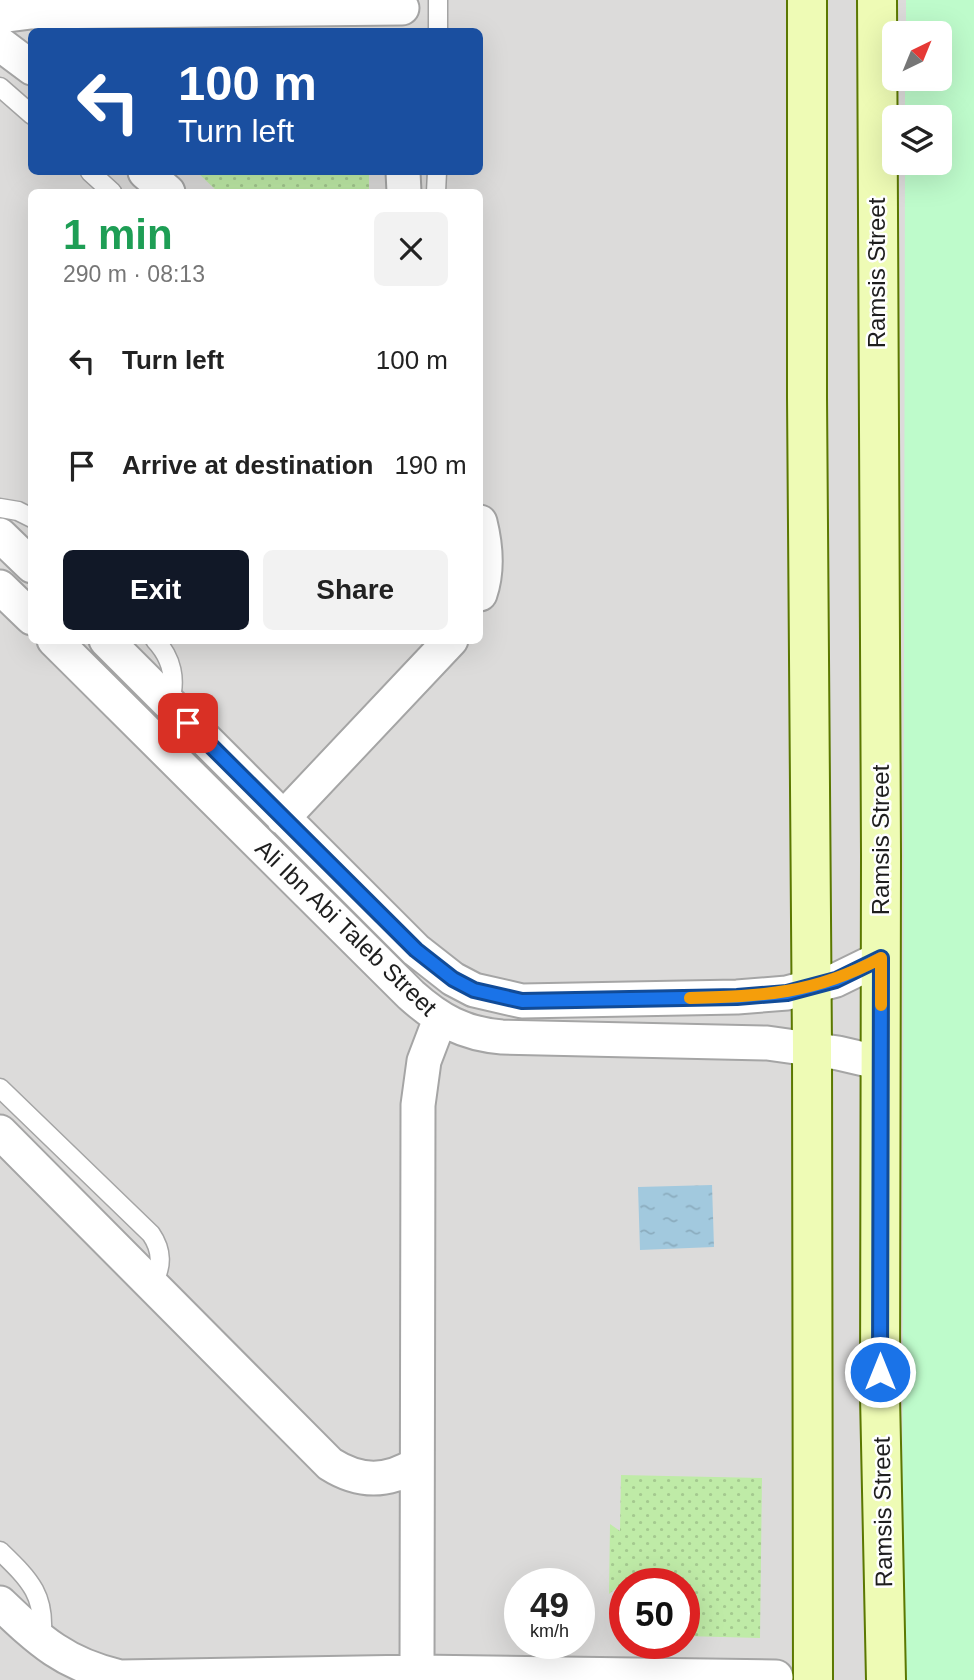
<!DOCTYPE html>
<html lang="en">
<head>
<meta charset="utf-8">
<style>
  :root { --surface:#fff; --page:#f2f2f2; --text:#222; --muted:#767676; --accent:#111827 }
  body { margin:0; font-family:Arial,sans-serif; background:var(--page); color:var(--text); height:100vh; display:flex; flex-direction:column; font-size:26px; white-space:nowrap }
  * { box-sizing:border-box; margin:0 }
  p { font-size:23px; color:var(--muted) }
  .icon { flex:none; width:38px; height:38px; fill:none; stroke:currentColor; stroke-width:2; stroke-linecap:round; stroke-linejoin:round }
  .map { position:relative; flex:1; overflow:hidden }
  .panel { position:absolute; left:28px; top:189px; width:455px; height:455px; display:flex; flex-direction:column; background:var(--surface); border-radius:10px; box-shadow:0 7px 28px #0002 }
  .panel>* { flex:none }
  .guide { position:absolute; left:28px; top:28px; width:455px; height:147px; border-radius:10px; box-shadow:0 7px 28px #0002; background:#1a4fa0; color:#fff; overflow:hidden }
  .needle { width:46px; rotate:43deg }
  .controls { position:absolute; left:882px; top:21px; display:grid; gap:14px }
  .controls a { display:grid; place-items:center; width:70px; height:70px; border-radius:10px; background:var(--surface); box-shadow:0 7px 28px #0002; font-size:35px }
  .speed { position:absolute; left:504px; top:1568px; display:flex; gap:14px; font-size:35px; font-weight:700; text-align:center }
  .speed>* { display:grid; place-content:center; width:91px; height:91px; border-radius:50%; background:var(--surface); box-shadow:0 7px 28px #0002; line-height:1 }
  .speed small { font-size:18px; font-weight:400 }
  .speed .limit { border:10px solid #d22; background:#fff; color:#111 }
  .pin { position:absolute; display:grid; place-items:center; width:60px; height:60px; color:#fff; margin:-30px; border-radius:14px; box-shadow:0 4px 10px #0006 }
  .me { position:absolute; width:77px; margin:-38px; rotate:0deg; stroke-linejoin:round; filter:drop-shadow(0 0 5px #0008) }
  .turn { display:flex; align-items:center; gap:24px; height:147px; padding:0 35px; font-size:32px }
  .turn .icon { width:91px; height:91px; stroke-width:2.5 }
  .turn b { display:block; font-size:49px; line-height:60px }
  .round { display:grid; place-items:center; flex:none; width:74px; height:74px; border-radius:10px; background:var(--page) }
  .overview { display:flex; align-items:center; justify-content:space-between; height:119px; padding:0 35px }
  h1 { font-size:42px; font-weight:600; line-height:52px; color:#1e9e55 }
  .cta { display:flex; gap:14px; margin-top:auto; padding:14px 35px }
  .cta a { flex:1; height:80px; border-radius:10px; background:var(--accent); color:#fff; font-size:28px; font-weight:600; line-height:80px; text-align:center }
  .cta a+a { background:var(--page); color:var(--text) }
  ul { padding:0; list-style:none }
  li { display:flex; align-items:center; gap:21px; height:105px; padding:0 35px }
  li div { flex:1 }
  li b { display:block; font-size:26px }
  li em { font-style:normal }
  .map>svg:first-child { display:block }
  .residential { fill:#dcdbda; fill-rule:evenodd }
  .grass { fill:url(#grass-dots) }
  .park { fill:#befbcb }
  .water { fill:url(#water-ripples) }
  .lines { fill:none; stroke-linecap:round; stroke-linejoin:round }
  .service-casing { stroke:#a5a5a5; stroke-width:21 }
  .minor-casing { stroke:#a5a5a5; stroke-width:37 }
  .secondary-casing { stroke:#5b7801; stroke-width:42 }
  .service { stroke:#fff; stroke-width:18 }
  .minor { stroke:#fff; stroke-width:33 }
  .secondary { stroke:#eefbb5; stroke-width:38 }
  .route-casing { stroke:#114b97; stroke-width:18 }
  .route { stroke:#1a73e8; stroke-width:12 }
  .slow { stroke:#f59e0b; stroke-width:12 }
  .labels { text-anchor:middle; stroke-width:5; stroke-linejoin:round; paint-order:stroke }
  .street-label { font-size:24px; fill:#1e1e1e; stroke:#fff }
</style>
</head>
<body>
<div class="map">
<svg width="974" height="1680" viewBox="0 0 974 1680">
  <defs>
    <pattern id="grass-dots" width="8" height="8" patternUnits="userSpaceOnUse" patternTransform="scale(1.75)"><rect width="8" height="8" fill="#bfeba7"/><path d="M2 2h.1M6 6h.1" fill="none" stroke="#a4c98f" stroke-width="1.8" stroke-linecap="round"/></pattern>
    <pattern id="water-ripples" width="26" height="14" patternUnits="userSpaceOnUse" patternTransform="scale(1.75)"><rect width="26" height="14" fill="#a2c9de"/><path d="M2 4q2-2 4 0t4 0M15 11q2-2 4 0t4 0" fill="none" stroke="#8bacbe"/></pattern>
  </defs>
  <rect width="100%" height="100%" fill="#efede3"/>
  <!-- residential -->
  <path class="residential" d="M0,0h974v1680h-974zM32,32h448v140h-448zM894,33h46v46h-46zM894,117h46v46h-46zM32,192h448v448h-448zM520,1584h59v59h-59zM625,1584h59v59h-59z"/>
  <!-- grass -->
  <path class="grass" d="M197,172h172v20h-151z
    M621,1475l141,3 -2,160 -76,-2v-52h-59v51h-7l1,-49 -10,8 1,-70 10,7z"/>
  <!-- park -->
  <path class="park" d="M906,0h68v1680h-72l3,-1517h35v-46h-35v-38h35v-46h-34z"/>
  <!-- water -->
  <path class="water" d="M712,1185l2,62 -74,3 -2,-63z"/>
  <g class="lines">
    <!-- service casing -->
    <g class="service-casing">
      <path id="service" d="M438,32v-32
        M0,87l32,28
        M90,172l22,20
        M436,192l1,-20
        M0,508l18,3 14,7
        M155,640c17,18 22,40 14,64
        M0,1088l151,146c11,16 12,33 1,49
        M0,1551c30,29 47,45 41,90"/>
    </g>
    <!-- minor casing -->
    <g class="minor-casing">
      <path id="minor" d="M0,16l31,-4 371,-4
        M0,44l32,24
        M145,172l23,20
        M403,172l1,20
        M480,522c6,24 8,49 0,72
        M0,535l32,31
        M0,587l32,31
        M54,640l357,355c28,25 53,39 91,42l265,6 71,10 43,10
        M106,640l310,310 37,29 21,11 48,11 215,-4 50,-4 49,-13 45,-22
        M283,818l168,-178
        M0,1132l330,332c30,19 57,19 87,0
        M0,1603c40,38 64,61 120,74l297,-5 359,5
        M417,1672l1,-567 6,-44 16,-42"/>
    </g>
    <!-- secondary casing -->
    <g class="secondary-casing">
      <path id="secondary" d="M807,0v397l5,651 1,632
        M877,0l4,856 -1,540 6,284"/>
    </g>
    <!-- service -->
    <use href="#service" class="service"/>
    <!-- minor -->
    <use href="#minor" class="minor"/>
    <!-- secondary -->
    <use href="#secondary" class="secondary"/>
  </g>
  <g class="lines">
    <!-- route casing -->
    <g class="route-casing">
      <path id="route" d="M188,723l228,227 37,29 21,11 48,11 215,-4 50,-4 49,-13 45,-22 -1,414"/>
    </g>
    <!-- route -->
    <use href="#route" class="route"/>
    <!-- slow -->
    <path class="slow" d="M690,998c74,-2 124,-4 191,-40v47"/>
  </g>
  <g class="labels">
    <!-- street labels -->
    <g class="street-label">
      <text transform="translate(877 273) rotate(-90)" y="8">Ramsis Street</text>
      <text transform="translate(881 840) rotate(-90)" y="8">Ramsis Street</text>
      <text transform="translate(346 928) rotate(44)" y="8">Ali Ibn Abi Taleb Street</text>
      <text transform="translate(883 1512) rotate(-91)" y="8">Ramsis Street</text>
    </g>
  </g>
</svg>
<div class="controls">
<a><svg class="needle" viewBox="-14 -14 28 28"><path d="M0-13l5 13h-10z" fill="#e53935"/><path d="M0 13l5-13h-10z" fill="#767676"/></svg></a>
<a><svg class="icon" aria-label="layers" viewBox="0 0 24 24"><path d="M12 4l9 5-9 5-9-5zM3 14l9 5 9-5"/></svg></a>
</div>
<div class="speed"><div>49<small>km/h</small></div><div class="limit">50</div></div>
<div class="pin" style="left:188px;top:723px;background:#d93025"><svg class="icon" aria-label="arrive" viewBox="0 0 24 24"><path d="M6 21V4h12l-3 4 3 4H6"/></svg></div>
<svg class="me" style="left:880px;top:1372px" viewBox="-20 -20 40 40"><circle r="17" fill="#1a73e8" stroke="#fff" stroke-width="3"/><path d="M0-11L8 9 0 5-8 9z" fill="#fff"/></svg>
<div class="guide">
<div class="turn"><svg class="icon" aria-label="left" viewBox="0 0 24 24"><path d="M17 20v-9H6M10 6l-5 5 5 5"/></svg><div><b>100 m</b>Turn left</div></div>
</div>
<section class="panel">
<div class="overview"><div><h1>1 min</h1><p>290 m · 08:13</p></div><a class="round"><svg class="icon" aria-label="close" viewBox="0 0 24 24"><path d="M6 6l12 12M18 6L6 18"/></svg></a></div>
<ul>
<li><svg class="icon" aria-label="left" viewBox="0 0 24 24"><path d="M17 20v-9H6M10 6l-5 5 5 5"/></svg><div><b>Turn left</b></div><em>100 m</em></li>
<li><svg class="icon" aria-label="arrive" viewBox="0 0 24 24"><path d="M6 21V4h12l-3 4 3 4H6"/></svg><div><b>Arrive at destination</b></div><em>190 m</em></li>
</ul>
<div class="cta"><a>Exit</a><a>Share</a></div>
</section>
</div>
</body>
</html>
